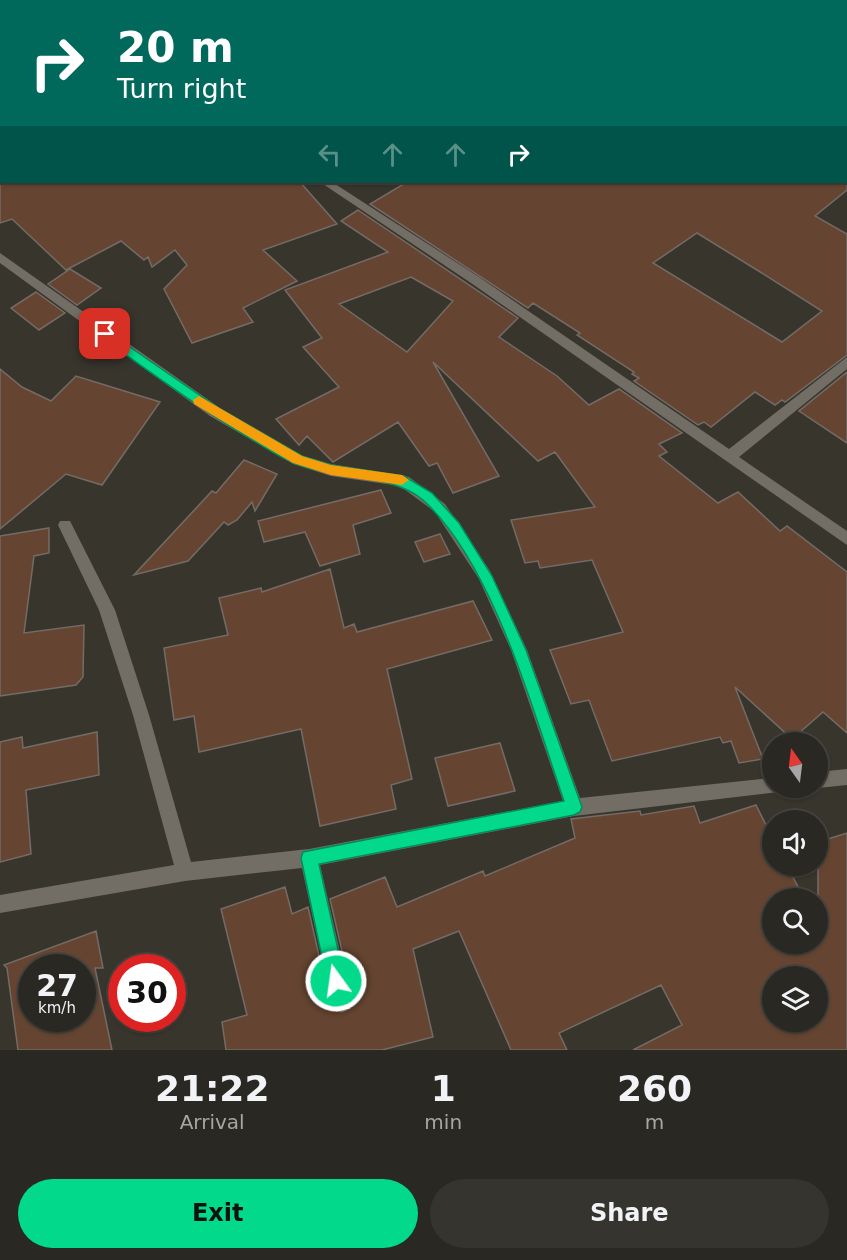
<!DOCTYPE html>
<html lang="en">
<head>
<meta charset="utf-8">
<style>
  :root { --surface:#2a2822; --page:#36342f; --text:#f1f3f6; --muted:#a5a6a5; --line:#464440; --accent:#03d98b }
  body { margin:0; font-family:"DejaVu Sans",sans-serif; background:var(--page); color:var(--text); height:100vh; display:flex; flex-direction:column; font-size:22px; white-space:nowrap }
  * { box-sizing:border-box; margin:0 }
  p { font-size:20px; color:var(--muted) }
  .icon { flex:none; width:33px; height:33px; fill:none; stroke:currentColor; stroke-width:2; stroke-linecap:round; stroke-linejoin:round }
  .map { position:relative; height:1050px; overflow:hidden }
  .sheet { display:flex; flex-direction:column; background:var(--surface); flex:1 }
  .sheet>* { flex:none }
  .hud { position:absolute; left:0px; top:0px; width:848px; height:183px; box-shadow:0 2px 4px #0004,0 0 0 2px var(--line); background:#00695c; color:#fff; overflow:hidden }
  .needle { width:39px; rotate:346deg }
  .fabs { position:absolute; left:762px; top:732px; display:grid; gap:12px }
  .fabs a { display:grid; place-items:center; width:66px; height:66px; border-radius:50%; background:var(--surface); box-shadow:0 2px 4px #0004,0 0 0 2px var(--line); font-size:30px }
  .speed { position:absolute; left:18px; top:954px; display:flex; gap:12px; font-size:30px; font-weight:700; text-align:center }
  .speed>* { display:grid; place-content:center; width:78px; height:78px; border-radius:50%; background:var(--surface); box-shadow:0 2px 4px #0004,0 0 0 2px var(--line); line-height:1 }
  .speed small { font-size:15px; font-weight:400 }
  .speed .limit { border:9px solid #d22; background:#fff; color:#111 }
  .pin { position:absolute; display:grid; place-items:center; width:51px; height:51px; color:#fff; margin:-26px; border-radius:12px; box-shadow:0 3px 9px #0006 }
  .me { position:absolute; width:66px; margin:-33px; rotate:346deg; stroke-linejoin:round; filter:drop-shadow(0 0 4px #0008) }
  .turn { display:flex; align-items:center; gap:21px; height:126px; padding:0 18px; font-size:27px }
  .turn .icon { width:78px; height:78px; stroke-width:2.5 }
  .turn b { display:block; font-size:42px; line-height:51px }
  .lanes { display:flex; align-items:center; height:57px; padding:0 18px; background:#0003; justify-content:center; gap:30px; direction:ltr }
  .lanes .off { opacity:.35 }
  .eta { display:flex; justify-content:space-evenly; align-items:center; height:102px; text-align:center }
  .eta b { font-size:36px; font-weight:700; line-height:42px }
  .cta { display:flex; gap:12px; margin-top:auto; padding:12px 18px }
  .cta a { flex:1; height:69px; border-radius:36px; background:var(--accent); color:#111; font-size:24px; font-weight:700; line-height:69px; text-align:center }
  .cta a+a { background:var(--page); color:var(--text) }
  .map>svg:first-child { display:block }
  .building { fill:#654531; stroke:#746b66; stroke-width:1.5; fill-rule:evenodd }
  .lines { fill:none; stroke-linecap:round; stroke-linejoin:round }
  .minor { fill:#726e65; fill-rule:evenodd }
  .route { fill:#03d98b; stroke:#028d5a; stroke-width:1.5 }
  .slow { fill:#f59e0b }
</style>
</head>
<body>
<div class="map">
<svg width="847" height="1050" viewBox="0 0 847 1050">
  <rect width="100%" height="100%" fill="#38352d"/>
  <!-- building -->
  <path class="building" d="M0,182h300l37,42 -74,26 34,31 -54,27 10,14 -61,21 -28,-54 23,-24 -12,-15 -23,17 -4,-10 -4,3 -23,-19 -55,29 -54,-51 -12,4z
    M407,182h440v8l-32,26 32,18v121l-62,47 -3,-2 -7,5 -20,-13 -44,35 -7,-5 -6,3 -64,-44 5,-3 -7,-4 2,-2 -57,-37 3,-2 -47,-30 -5,5 -158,-104zM697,233l60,37 65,41 -40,31 -129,-79z
    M358,210l160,108 -19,19 58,39 32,29 30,-16 63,44 -23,11 8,8 -8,4 59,47 20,-11 42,39 7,-5 60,46v161l-24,-21 -31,27 -57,-52 28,72 -24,4 -8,-22 -8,2 -3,-6 -108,24 -23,-61 -18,4 -21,-54 73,-18 -31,-72 -52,8 -2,-7 -13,2 -14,-43 84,-13 -40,-55 -17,9 -105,-99 66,114 -46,17 -16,-30 -8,3 -31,-44 -65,40 -26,-26 -8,9 -23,-26 63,-32 -36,-40 19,-9 -37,-48 103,-38 -47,-31zM411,277l42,24 -46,51 -68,-48z
    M70,269l31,19 -24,17 -29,-21z
    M36,292l29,21 -26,17 -28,-22z
    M0,369l22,18 29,14 25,-25 84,26 -58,83 -36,-11 -66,55z
    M847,372v71l-48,-32z
    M244,460l33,14 -22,37 -3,-9 -15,18 -9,5 -4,-3 -36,39 -54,14 78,-84 4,2z
    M381,490l10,23 -38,12 7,29 -40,12 -15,-34 -41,10 -6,-21z
    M49,528v25l-15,3 -10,77 60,-8 -1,52 -7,8 -76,11v-160z
    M440,534l10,20 -26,8 -9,-20z
    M330,569l14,59 10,-4 3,8 116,-31 19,39 -105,29 25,110 -21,6 5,24 -76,17 -19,-97 -102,23 -5,-36 -20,4 -10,-72 64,-13 -9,-37 42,-10 1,4z
    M97,732l2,43 -73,15 5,64 -31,8v-120l22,-5 1,11z
    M500,743l15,48 -67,15 -13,-48z
    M756,805l16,32v29h15l17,32h-32v46h46v-102l29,-9v217h-214l49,-25 -21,-40 -102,48 8,17h-56l-52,-119 -46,18 20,88 -51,13h-156l-4,-28 25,-7 -26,-106 64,-22 7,27 16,-7 21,93 4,9 9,3 8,-4 3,-9 -23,-100 55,-22 12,30 86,-36 2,5 90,-38 -4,-19 69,-8 1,4 53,-9 6,17zM772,976h46v46h-46z
    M96,931l7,37h-8l17,82h-94l-11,-82 -3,-3zM32,968h50v50h-50z"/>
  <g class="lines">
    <!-- minor -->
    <path class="minor" d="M152,0h10l1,2h-10z
      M372,0h11l1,2h-11z
      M683,0h11l1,2h-11z
      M846,60h1l-1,7z
      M320,182h12l147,95 250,172 118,-92v12l-108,88 108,74v14l-376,-262z
      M0,253l220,155 83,48 28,8 78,13 36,27 45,67 37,79 53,148 192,-20v10h8l-2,4 -204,24 -254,49 31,135 -3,7 -7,3 -7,-3 -3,-7 -29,-132 -117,13 -185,32v-18l174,-30 -41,-150 -34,-105 -41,-85 2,-4h10l45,89 34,105 42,147 118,-13 254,-48 -52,-151 -32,-71 -44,-67 -35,-26 -69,-10 -38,-12 -83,-48 -210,-153z
      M847,769v16l-29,3h-2l2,-16z"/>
  </g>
  <!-- route -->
  <path class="route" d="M105,330l115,79 82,47 29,9 73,11 28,17 27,30 33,53 34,74 56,157 -2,5 -6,3 -255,49 26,117 -3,6 -6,3 -6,-3 -3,-6 -26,-123 2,-6 261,-51c-31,-89 -70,-236 -141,-301 -31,-27 -90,-20 -129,-37 -15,-6 -29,-16 -43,-24 -52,-31 -101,-67 -150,-102l-2,-3z"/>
  <!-- slow -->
  <path class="slow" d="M199,396l103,60 29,9 71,10 7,5 -7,5 -71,-10 -38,-12 -99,-59 -1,-4z"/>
</svg>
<div class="fabs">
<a><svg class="needle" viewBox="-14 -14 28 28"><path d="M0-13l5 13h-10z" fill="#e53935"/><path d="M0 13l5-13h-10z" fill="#a5a6a5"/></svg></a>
<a><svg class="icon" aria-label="sound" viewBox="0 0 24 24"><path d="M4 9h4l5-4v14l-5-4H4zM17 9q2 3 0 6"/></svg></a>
<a><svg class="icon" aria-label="search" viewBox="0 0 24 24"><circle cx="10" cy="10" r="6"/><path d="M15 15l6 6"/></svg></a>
<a><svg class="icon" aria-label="layers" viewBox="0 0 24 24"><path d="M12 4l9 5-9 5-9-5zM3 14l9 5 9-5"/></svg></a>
</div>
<div class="speed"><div>27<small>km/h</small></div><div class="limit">30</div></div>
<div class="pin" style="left:105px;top:334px;background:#d93025"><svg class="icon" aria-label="arrive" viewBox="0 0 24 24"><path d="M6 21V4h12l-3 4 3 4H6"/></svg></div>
<svg class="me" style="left:336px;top:981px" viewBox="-20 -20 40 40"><circle r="17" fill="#03d98b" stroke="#fff" stroke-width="3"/><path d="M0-11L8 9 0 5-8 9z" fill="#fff"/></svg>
<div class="hud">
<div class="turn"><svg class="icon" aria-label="right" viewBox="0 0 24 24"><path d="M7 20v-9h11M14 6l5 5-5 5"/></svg><div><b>20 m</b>Turn right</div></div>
<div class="lanes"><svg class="icon off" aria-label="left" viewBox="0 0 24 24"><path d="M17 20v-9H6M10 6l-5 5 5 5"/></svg><svg class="icon off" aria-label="ahead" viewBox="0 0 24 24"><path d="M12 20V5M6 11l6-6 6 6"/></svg><svg class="icon off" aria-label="ahead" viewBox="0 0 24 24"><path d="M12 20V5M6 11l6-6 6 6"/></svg><svg class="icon" aria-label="right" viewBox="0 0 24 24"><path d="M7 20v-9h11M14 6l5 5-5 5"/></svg></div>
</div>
</div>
<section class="sheet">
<div class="eta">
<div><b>21:22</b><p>Arrival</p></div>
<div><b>1</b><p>min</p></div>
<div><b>260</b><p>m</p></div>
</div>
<div class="cta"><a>Exit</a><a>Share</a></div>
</section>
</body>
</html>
